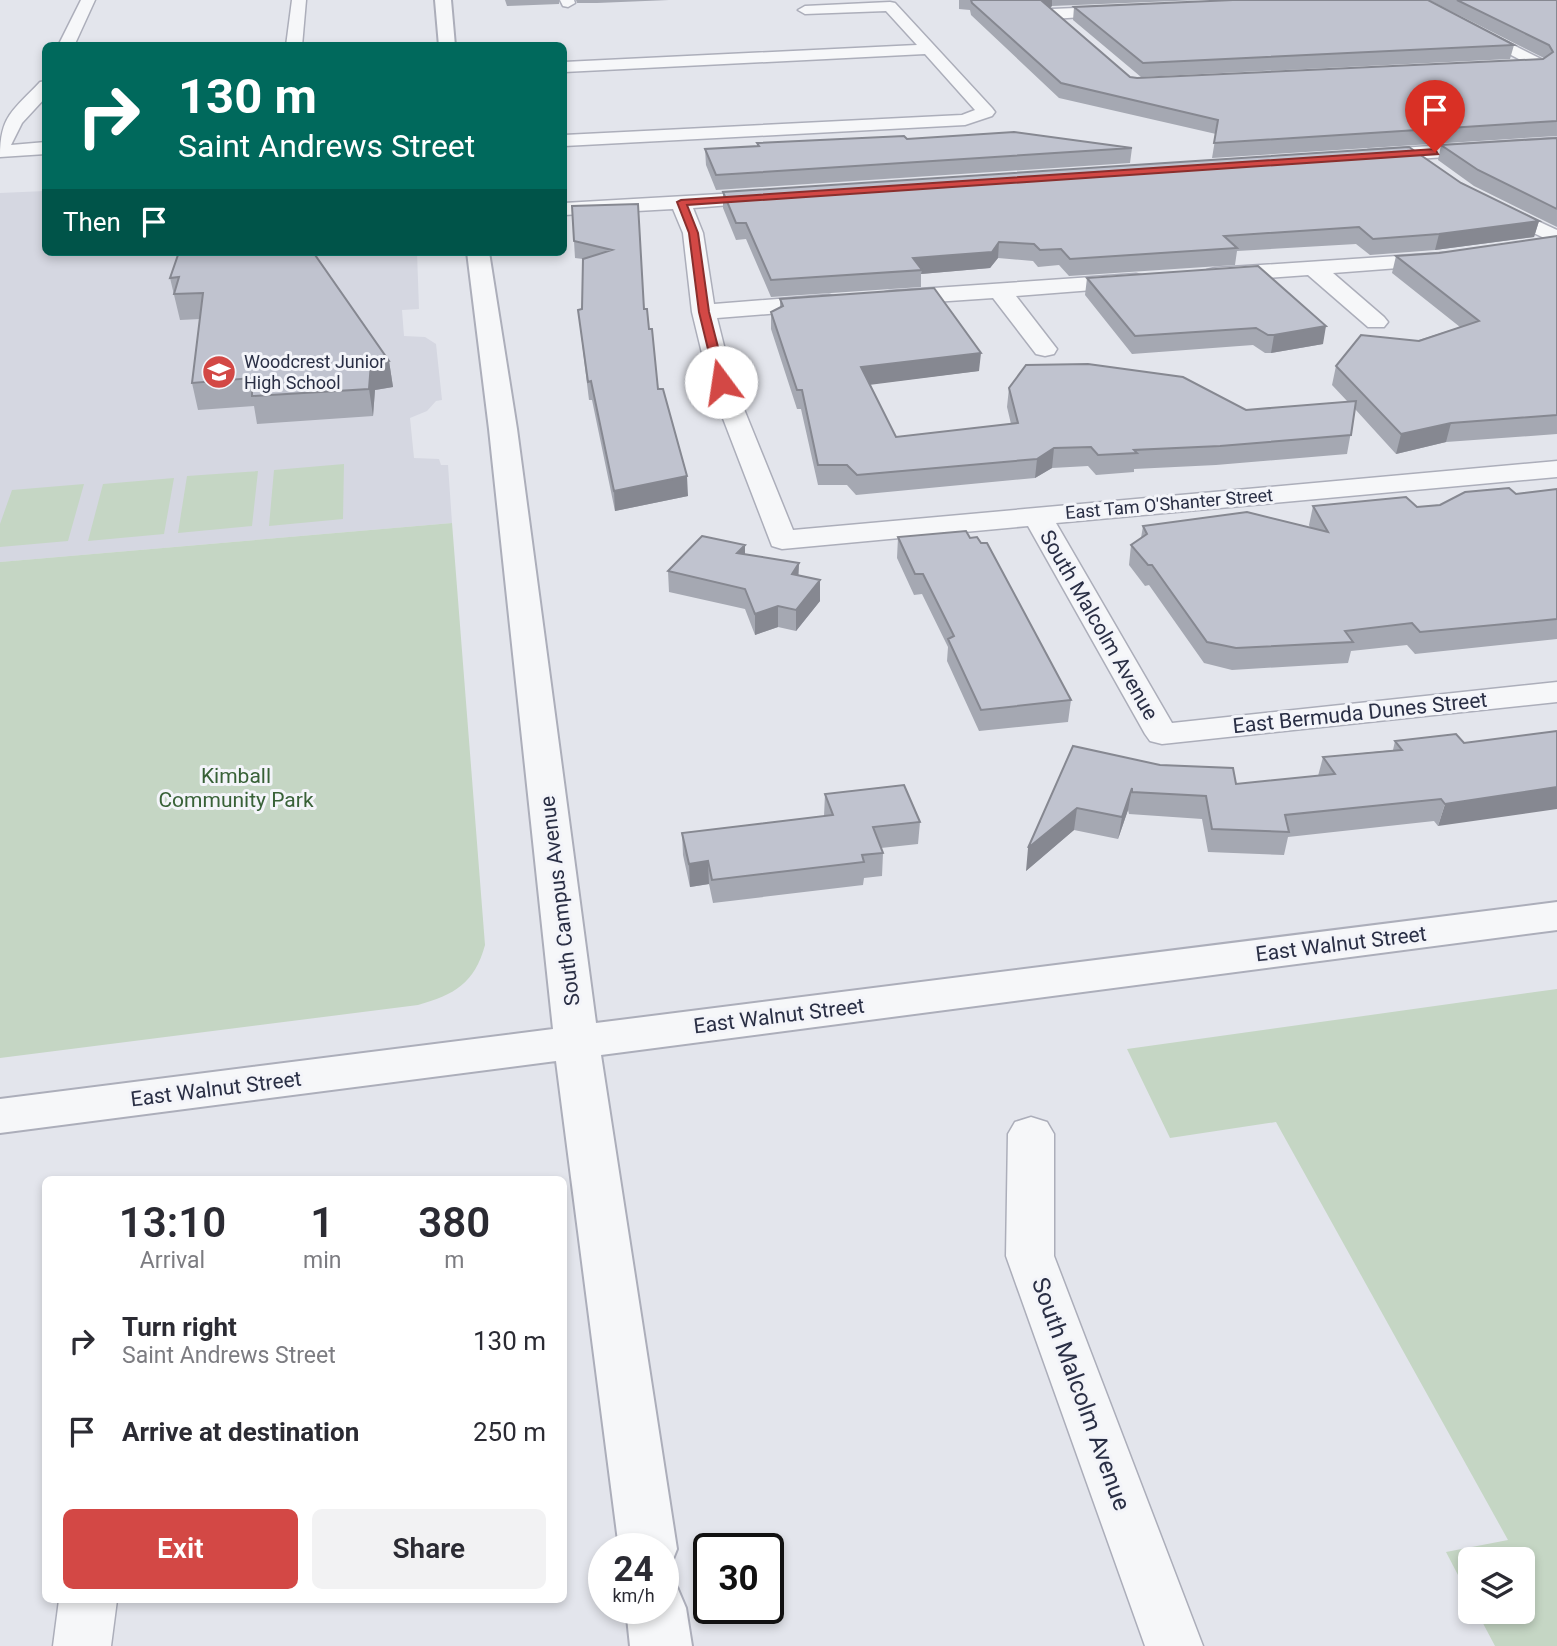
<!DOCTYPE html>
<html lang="en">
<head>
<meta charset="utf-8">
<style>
  :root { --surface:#fff; --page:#f2f2f3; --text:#2b2b33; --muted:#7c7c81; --accent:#d34845 }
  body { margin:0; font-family:Roboto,sans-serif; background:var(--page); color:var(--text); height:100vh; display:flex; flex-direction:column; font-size:26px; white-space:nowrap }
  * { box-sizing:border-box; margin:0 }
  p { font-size:23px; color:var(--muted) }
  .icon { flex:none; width:38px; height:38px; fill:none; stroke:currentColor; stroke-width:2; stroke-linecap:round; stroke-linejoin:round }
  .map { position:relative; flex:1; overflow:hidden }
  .drawer { position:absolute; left:42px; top:1176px; width:525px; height:427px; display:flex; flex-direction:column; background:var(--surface); border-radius:10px; box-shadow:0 4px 10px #0003 }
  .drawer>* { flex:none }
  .guide { position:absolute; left:42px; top:42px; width:525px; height:214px; border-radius:10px; box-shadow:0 4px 10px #0003; background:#00695c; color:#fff; overflow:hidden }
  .fabs { position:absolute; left:1458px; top:1547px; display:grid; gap:14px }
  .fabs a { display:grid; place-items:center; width:77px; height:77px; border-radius:10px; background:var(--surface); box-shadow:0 4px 10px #0003; font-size:35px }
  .speed { position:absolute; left:588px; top:1533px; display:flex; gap:14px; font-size:35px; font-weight:700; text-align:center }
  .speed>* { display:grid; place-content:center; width:91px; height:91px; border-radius:50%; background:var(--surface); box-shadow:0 4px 10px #0003; line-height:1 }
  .speed small { font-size:18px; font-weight:400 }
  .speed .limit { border:4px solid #111; border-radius:10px; background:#fff; color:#111 }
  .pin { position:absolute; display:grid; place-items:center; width:60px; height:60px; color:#fff; margin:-72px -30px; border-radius:50% 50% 50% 0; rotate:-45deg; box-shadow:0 0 7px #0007 }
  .pin .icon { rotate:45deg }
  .me { position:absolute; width:77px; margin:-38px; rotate:346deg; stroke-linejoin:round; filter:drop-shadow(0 0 5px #0008) }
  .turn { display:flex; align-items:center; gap:24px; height:147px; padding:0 21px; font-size:32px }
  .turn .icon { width:91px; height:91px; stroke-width:2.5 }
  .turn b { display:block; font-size:49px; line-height:60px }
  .then { display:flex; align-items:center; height:66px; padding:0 21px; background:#0003; gap:14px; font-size:26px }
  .eta { display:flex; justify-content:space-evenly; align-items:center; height:119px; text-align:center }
  .eta b { font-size:42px; font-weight:600; line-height:49px }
  .cta { display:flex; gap:14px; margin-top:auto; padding:14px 21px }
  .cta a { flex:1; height:80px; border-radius:10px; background:var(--accent); color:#fff; font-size:28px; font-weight:600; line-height:80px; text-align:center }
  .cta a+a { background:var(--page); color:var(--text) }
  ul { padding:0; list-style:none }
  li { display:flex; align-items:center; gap:21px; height:91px; padding:0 21px }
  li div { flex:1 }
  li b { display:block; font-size:26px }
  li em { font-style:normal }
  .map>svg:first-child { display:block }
  .built { fill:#d5d7e1 }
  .green { fill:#c5d6c4 }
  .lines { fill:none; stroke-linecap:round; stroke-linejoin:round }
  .minor-casing { stroke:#acaeba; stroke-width:3 }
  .tertiary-casing { stroke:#acaeba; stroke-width:4 }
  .minor { fill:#f6f7f9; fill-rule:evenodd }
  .tertiary { fill:#f6f7f9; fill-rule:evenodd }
  .wall { fill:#a5a8b2 }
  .shaded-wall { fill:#868891 }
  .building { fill:#c0c3cf; stroke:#868891; stroke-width:2 }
  .route { fill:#d34845; stroke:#892f2d; stroke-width:2 }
  .labels { text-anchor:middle; stroke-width:6; stroke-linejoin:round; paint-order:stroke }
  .far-poi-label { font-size:18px; fill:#2a2f45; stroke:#f3f4f9; text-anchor:start }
  .far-street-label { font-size:18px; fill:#2a2f45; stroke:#f3f4f9 }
  .street-label { font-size:21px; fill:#2a2f45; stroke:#f3f4f9 }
  .park-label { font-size:21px; fill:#386137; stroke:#f3f4f9 }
  .near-street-label { font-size:24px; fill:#2a2f45; stroke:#f3f4f9 }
</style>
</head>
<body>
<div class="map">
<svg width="1557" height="1646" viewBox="0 0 1557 1646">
  <rect width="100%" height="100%" fill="#e3e5ec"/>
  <!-- built -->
  <path class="built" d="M45,191l1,61h371l2,57 -17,1 2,26 21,1 11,7 6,56 -6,1 -9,10 -17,7 4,40 25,1 2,6h7l4,58 -452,39v-369z"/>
  <!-- green -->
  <path class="green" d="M344,464l-1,55 -74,7 5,-56z
    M258,471l-6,55 -74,7 9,-57z
    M174,478l-10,56 -76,7 15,-57z
    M84,484l-16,57 -68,6v-23l12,-34z
    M452,523l33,422c-10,38 -31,50 -67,60l-418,53v-496z
    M1557,989v657h-62l-18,-34h45v-53h-52v39l-24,-46 62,-12 -232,-418 -106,16 -43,-89z"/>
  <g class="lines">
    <!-- minor casing -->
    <g class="minor-casing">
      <path id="minor" d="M81,0h14l-21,46h-16z
        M292,0h14l-4,46h-16z
        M560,0h14l1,3 -7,4 -5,-1z
        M1406,0h18l133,67v12z
        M890,2l5,1 97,105 3,4 -3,4 -27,9 -401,21v-11l398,-20 13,-5 -50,-56 -361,18v-10l353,-17 -31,-34 -81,3 -7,-4 7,-4z
        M1124,6l8,5 -3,3 -77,5 -8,-5 8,-5z
        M46,81v16l-24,26 -11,22 35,-3v12l-46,3c0,-42 13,-46 40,-75z
        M1557,138v12l-189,12 -9,-6 9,-6z
        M772,191l7,2 3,4 -3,4 -86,7 10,25 11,71 115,-9 8,2 3,5 -3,5 -8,2 -112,9 16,64 60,148 764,-69v16l-501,46 116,200 385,-41v20l-395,42 -12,-3 -5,-7 -117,-208 -246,23 -10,-3 -63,-164 -17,-70 -9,-79 -10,-24 -109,6v-12z
        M1492,200l65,30v14l-72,-34 -3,-4 3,-4z
        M1443,253l8,1 3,5 -3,5 -118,9 51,44 4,5 -4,5h-16l-60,-52 -93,7 -8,-2 -3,-5 3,-5 8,-2z
        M1136,274l8,2 3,5 -3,5 -128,10 41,53 -3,5 -9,2 -9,-2 -43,-56 -103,7 -8,-2 -3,-5 3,-5 8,-2z
        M1031,1117l16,5 7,12v122l149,390h-58l-139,-390 2,-122 7,-12z
        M59,1600h58l-6,46h-58z"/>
    </g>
    <!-- tertiary casing -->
    <g class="tertiary-casing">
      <path id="tertiary" d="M435,0h16l4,46h-16z
        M467,252h22l28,177 79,594 961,-121v28l-956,125 76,494 -8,20 -6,2v-22h-44l-63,-488 -556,72v-34l553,-70 -64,-600z
        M663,1582l14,5 9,21 6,38h-62l-4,-38h37z"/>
    </g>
    <!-- minor -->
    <use href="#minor" class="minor"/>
    <!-- tertiary -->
    <use href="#tertiary" class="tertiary"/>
  </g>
  <!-- wall -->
  <path class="wall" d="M505,0h54v4l-52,2z
    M576,0h93l-72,3h-20z
    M959,0h240l-147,6 -2,2 80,69 7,1 406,-19 1,-1 -115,-58h128v136l-345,22 4,-24 -157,-36 -88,-83 -1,-5 -11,-1z
    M1074,7l440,38 -4,14 -369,18 -68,-57z
    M1557,138v89l-83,-41 -36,-26 3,-15z
    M907,139l225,9 -2,15 -414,27 -10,-25 -1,-16 52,-3v-3z
    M1461,183l78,38 -5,16 -99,13 -65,5 -14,-11 -119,7 -2,14 -166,11 -10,-11 -21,2 -5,-6 -35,-3 -8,10 -69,6v13l-150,10 -25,-58 -10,1 -13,-32v-16z
    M638,204l6,105 14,80 30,107 -73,15 -23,-111h-3l-11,-90 4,-1 1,-50 -8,-1 -3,-52z
    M1557,236v198l-111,8 -50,12 -41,-45 -8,45 -131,11 -82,4v3l-38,3 -8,-9 -36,2 -17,10 -179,17 -9,-10h-29l-17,-76h-4l-26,-80v-17l9,-5v-8l199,72 -109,13 26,53 115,-13 -4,-17 2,-19 237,22 102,-8 -16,-17 4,-19 124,-39 -68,-54 4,-17 43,-3z
    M178,257l211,104 4,26 -18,3 -2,26 -116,8 -3,-18 -56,4 -6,-27 8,-64 -20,1 -10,-42z
    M1087,278l236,66 -52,9h-6l-12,-8 -121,9 -47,-59z
    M1557,489v150l-142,15 -8,-9 -56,6 -3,12 -116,7 -28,-7 -55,-78 -4,1 -16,-21 2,-20 10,-7 2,-12 167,2 -1,-3 4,-19 104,1 23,-2z
    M898,537l173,163 -3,22 -89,9 -32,-70 1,-14 -26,-53 -8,1 -17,-37z
    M745,554l54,9 -1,13 22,25 -24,30 -18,-4 -23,8 -10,-26 -76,-17 -1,-21z
    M1395,741l69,2 -26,83 -4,-5 -146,16 -4,18 -76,-3 -6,-33 -73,-5 -1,-4 -10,29 -44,-9 -48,41 47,-125 163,38 82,-8 5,-19 70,-7z
    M825,794l95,28 -2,22 -37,4 2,5 -1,23 -18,2 -1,7 -150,18 -4,-19 -19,3 -7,-32 -1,-22 142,-17z"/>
  <!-- shaded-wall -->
  <path class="shaded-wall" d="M1044,0h8v6l-11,8 1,-13z
    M1539,221l-5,16 -99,13 4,-16z
    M999,242l-1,16 -8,10 -69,6 1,-4 -9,-12z
    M1326,326l-3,18 -52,9 3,-18z
    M981,353l-2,18 -118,15v-19z
    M389,361l4,26 -18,3 -2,26 -4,-27 2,-26z
    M1451,423l-5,19 -50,12 5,-20z
    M1054,448l-2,20 -17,10 2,-19z
    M687,476l1,20 -73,15 -1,-20z
    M745,545v21l-8,-13z
    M799,563l-1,21 -6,-10z
    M820,580v21l-24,30v-21z
    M778,606v21l-23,8v-21z
    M1557,787v22l-119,17 7,-22z
    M1132,788l-4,22 -10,29 4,-22z
    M1077,808l-3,22 -48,41 2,-23z
    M708,861l1,23 -19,3 -1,-23z"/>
  <!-- building -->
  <path class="building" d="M971,0h73l-2,1 88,76 7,1 406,-19 10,-7 -4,-7 -92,-45h100v121l-343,22 4,-23 -157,-37 -89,-80z
    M1233,0h195l86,45 -371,18 -69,-56z
    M1014,132l118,16 -416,27 -11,-26 54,-3 -2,-3 147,-7 3,3z
    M1557,138v71l-79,-39 -37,-25z
    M1409,147l52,36 78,38 -100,13 -66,5 -14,-12 -135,9 13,12 -167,11 -9,-10 -21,1 -6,-6 -35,-2 -7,10 -79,6 9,12 -151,10 -25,-57h-10l-13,-31z
    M638,204l6,105h3l2,20h3l6,60h5l24,87 -73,15 -23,-110 -3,1 -10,-72 4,-1 1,-50 29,-9 -38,-9 -2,-35z
    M1557,236v179l-106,8 -50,11 -65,-68 25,-31 58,6 60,-20 -83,-65 43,-3z
    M179,252h134l76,109 -18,2 -2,26 -117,7v-18l-60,5 11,-90 -29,1 5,-17 -9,1z
    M1258,266l68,60 -52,9h-6l-12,-7 -121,8 -48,-58z
    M934,288l47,65 -120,14 35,70 122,-14 -9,-35 17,-23 62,-1 95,13 63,33 110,-9 -5,34 -131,11 -86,4 3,3 -39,2 -7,-8 -37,1 -17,11 -180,16 -10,-10h-29l-16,-75h-5l-26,-78 12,-6 -3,-7z
    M1509,488l7,6 41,-5v130l-137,13 -8,-9 -67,8 8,11 -117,6 -29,-6 -55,-77h-4l-17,-20 16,-11 -4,-8 104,-14 81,20 -15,-26 93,-9 11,10 23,-2 25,-13z
    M966,531l4,7 7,-1 4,6h6l84,157 -90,10 -33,-71 6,-3 -31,-62h-8l-17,-37z
    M702,536l43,9 -8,8 62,10 -7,11 28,6 -24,30 -18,-4 -23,8 -10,-25 -77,-18z
    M1557,731v56l-112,17 -4,-5 -156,16 4,17 -77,-3 -6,-33 -74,-4v-4l-10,29 -45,-9 -49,40 45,-102 87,19 73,3 3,16 99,-10 -12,-17 79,-7 -7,-9 61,-7 8,9z
    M904,785l16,37 -47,5 10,26 -21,2 2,7 -152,18 -4,-19 -19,3 -7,-31 151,-18 -8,-21z"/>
  <!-- route -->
  <path class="route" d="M1435,149l3,5 -751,51 11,28 11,79 18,70 -6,3 -5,-3 -17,-70 -10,-79 -12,-31 4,-2z"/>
  <!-- icons -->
  <defs>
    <g id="school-disc" transform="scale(1.75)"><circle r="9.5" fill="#d34845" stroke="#f3f4f9"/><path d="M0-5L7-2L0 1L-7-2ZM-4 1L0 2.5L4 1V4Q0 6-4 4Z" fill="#fff"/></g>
  </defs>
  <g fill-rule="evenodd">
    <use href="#school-disc" x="219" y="372"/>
  </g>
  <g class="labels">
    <!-- far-poi labels -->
    <g class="far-poi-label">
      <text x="244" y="368">Woodcrest Junior<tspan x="244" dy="21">High School</tspan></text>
    </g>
    <!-- far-street labels -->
    <g class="far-street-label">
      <text transform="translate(1169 504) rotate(-5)" y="6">East Tam O'Shanter Street</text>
    </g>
    <!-- street labels -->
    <g class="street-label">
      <text transform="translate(1099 625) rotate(60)" y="7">South Malcolm Avenue</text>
      <text transform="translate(1360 713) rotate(-6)" y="7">East Bermuda Dunes Street</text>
      <text transform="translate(560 901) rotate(-97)" y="7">South Campus Avenue</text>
      <text transform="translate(1341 944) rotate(-7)" y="7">East Walnut Street</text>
      <text transform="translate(779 1016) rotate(-7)" y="7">East Walnut Street</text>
      <text transform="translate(216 1089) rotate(-7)" y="7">East Walnut Street</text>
    </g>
    <!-- park labels -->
    <g class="park-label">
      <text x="236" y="783">Kimball<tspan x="236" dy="24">Community Park</tspan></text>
    </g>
    <!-- near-street labels -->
    <g class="near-street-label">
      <text transform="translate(1081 1394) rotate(70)" y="8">South Malcolm Avenue</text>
    </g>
  </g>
</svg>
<div class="fabs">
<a><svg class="icon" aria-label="layers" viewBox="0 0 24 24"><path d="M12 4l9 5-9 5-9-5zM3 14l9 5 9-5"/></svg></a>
</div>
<div class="speed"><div>24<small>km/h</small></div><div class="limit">30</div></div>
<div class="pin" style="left:1435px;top:152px;background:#d93025"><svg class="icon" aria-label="arrive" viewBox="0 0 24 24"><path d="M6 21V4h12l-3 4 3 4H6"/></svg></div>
<svg class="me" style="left:721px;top:382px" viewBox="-20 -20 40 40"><circle r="19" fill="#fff"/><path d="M0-13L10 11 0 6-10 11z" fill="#d34845"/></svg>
<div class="guide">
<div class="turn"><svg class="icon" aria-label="right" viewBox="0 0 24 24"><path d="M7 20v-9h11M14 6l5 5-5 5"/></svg><div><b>130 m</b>Saint Andrews Street</div></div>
<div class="then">Then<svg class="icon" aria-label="arrive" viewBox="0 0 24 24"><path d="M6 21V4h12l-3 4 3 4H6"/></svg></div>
</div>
<section class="drawer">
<div class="eta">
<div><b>13:10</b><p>Arrival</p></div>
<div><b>1</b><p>min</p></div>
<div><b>380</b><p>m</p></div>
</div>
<ul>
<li><svg class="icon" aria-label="right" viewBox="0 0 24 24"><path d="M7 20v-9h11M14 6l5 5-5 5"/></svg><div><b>Turn right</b><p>Saint Andrews Street</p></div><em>130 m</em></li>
<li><svg class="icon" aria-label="arrive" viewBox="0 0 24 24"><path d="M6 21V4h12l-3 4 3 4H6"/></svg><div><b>Arrive at destination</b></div><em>250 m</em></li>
</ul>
<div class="cta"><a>Exit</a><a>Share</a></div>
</section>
</div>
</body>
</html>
